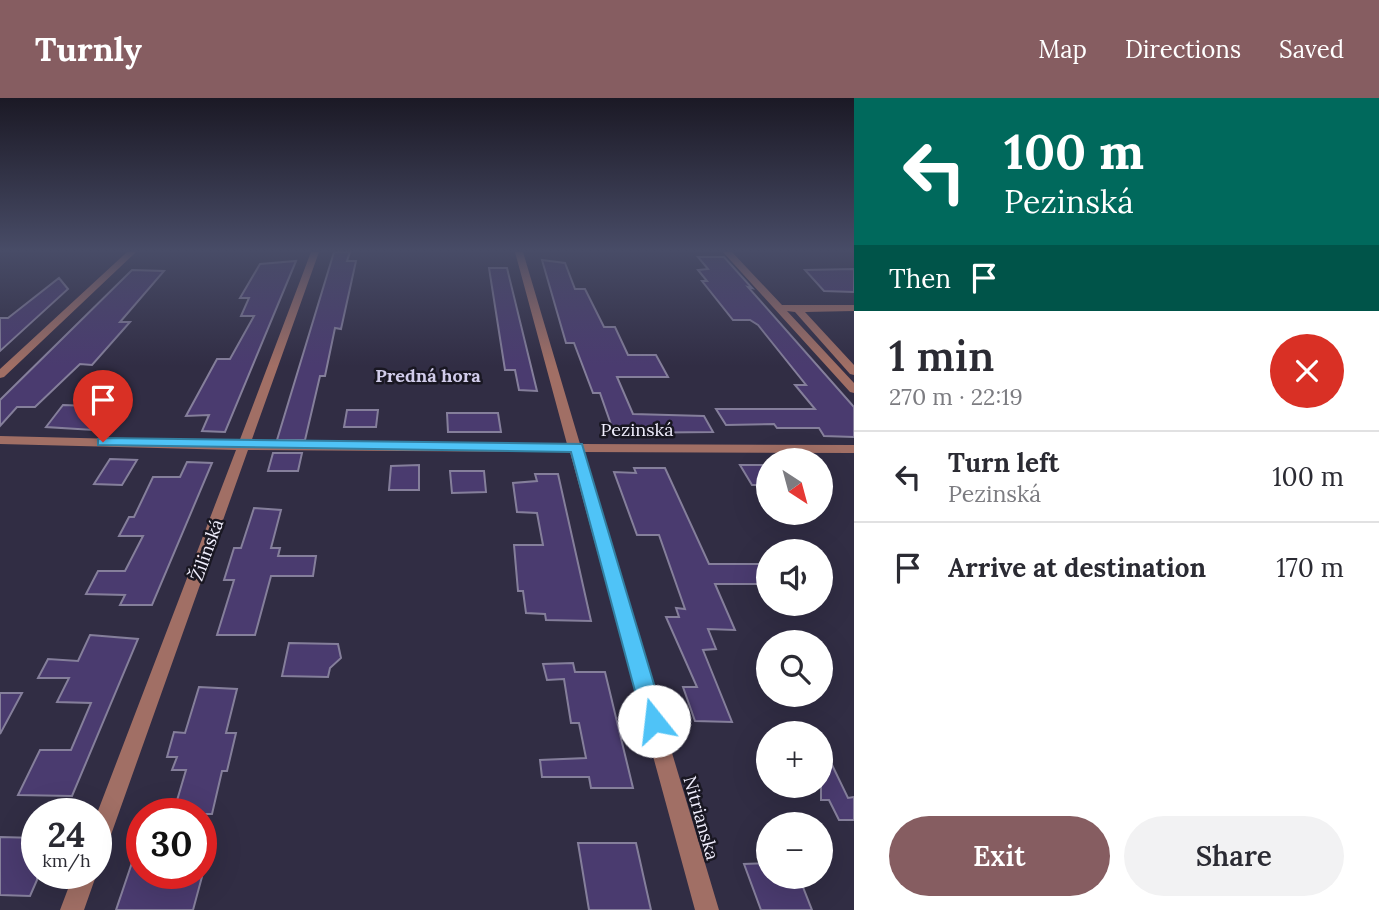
<!DOCTYPE html>
<html lang="en">
<head>
<meta charset="utf-8">
<style>
  :root { --surface:#fff; --page:#f2f2f3; --text:#2b2b33; --muted:#7c7c81; --line:#e1e1e2; --accent:#865d61 }
  body { margin:0; font-family:Lora,serif; background:var(--page); color:var(--text); height:100vh; display:flex; flex-direction:column; font-size:26px; white-space:nowrap }
  * { box-sizing:border-box; margin:0 }
  p { font-size:23px; color:var(--muted) }
  .icon { flex:none; width:38px; height:38px; fill:none; stroke:currentColor; stroke-width:2; stroke-linecap:round; stroke-linejoin:round }
  .map { position:relative; flex:1; overflow:hidden }
  .drawer { display:flex; flex-direction:column; background:var(--surface); width:525px }
  .drawer>* { flex:none }
  .hud { background:#00695c; color:#fff; overflow:hidden }
  .needle { width:46px; rotate:144deg }
  .buttons { position:absolute; left:756px; top:350px; display:grid; gap:14px }
  .buttons a { display:grid; place-items:center; width:77px; height:77px; border-radius:50%; background:var(--surface); box-shadow:0 7px 28px #0002; font-size:35px }
  .speed { position:absolute; left:21px; top:700px; display:flex; gap:14px; font-size:35px; font-weight:700; text-align:center }
  .speed>* { display:grid; place-content:center; width:91px; height:91px; border-radius:50%; background:var(--surface); box-shadow:0 7px 28px #0002; line-height:1 }
  .speed small { font-size:18px; font-weight:400 }
  .speed .limit { border:10px solid #d22; background:#fff; color:#111 }
  .pin { position:absolute; display:grid; place-items:center; width:60px; height:60px; color:#fff; margin:-72px -30px; border-radius:50% 50% 50% 0; rotate:-45deg; box-shadow:0 0 7px #0007 }
  .pin .icon { rotate:45deg }
  .me { position:absolute; width:77px; margin:-38px; rotate:344deg; stroke-linejoin:round; filter:drop-shadow(0 0 5px #0008) }
  .turn { display:flex; align-items:center; gap:24px; height:147px; padding:0 35px; font-size:32px }
  .turn .icon { width:91px; height:91px; stroke-width:2.5 }
  .turn b { display:block; font-size:49px; line-height:60px }
  .then { display:flex; align-items:center; height:66px; padding:0 35px; background:#0003; gap:14px; font-size:26px }
  .round { display:grid; place-items:center; flex:none; width:74px; height:74px; border-radius:37px; background:var(--page) }
  .overview { display:flex; align-items:center; justify-content:space-between; height:119px; padding:0 35px }
  h1 { font-size:42px; font-weight:600; line-height:52px }
  .button { display:flex; gap:14px; margin-top:auto; padding:14px 35px }
  .button a { flex:1; height:80px; border-radius:42px; background:var(--accent); color:#fff; font-size:28px; font-weight:600; line-height:80px; text-align:center }
  .button a+a { background:var(--page); color:var(--text) }
  ul { padding:0; list-style:none }
  li { display:flex; align-items:center; gap:21px; height:91px; padding:0 35px; border-top:2px solid var(--line) }
  li div { flex:1 }
  li b { display:block; font-size:26px }
  li em { font-style:normal }
  header { display:flex; align-items:center; gap:42px; box-sizing:border-box; height:98px; padding:0 35px; background:var(--accent); color:#fff }
  header strong { font-size:33px }
  nav { display:flex; gap:38px; margin-inline-start:auto; font-size:24px }
  main { display:flex; flex:1; min-height:0 }
  .map>svg:first-child { display:block }
  .building { fill:#4a3b6f; stroke:#857f9b; stroke-width:2 }
  .lines { fill:none; stroke-linecap:round; stroke-linejoin:round }
  .street { fill:#a16f65; fill-rule:evenodd }
  .route { fill:#4fc3f7; stroke:#337fa1; stroke-width:2 }
  .labels { text-anchor:middle; stroke-width:5; stroke-linejoin:round; paint-order:stroke }
  .far-quarter-label { font-size:18px; font-weight:bold; fill:#d1ccea; stroke:#191722 }
  .street-label { font-size:18px; fill:#f1effe; stroke:#191722 }
</style>
</head>
<body>
<header>
<strong>Turnly</strong>
<nav><a>Map</a><a>Directions</a><a>Saved</a></nav>
</header>
<main>
<div class="map">
<svg width="854" height="812" viewBox="0 0 854 812">
  <rect width="100%" height="100%" fill="#312d44"/>
  <!-- building -->
  <path class="building" d="M334,154h16l-3,9h9l-15,68 -6,-1 -10,48h-5l-15,64h-28z
    M698,159h26l28,31 -4,-1 106,120v30l-30,-1 -5,-8h-42l-3,-4 -48,1 -10,-16h99l-20,-24h11l-48,-60 -8,-5h-17l-31,-39h5l-9,-11 10,-1z
    M542,162l23,3 10,26h10l19,38h11l13,28h28l12,22h-51l16,37 71,2 9,16 -99,1 -14,-40h-7l-19,-50h-8z
    M296,163l-71,171 -23,-1 7,-16 -23,1 31,-57h13l24,-43h-13l8,-18h-9l20,-34z
    M489,170h18l30,123 -18,-1 -4,-20h-10z
    M854,171v23l-30,-1 -19,-21z
    M132,172l32,1 -44,51h10l-38,43 -12,-1 -45,43h-18l-17,19v-26z
    M59,180l9,11 -68,62v-33h8z
    M63,307l25,1 -3,3 23,1 -14,20 -48,-3z
    M347,312h31l-2,17h-32z
    M447,315h51l3,19h-53z
    M273,355h29l-4,18h-30z
    M110,361l27,1 -15,25 -28,-1z
    M187,364l25,1 -60,142h-32l5,-10 -39,-1 12,-23h27l18,-35h-24l10,-19h5l19,-40h27z
    M419,367v25h-30l2,-24z
    M740,367h28v20h-16z
    M634,370h31l44,96h59v20h-53l20,46 -27,-1 8,20 -13,1 29,72 -37,-1 -12,-34h14l-31,-70h13l-3,-9 9,1 -26,-74h-22l-23,-63 22,1z
    M450,373h34l2,21 -34,1z
    M535,376h23l33,147 -45,-1 -1,-6 -19,-1 -3,-22h-5l-4,-46h29l-6,-32 -20,-1 -4,-29 24,-2z
    M254,410l27,2 -10,38h9l-2,8h38l-3,20h-42l-16,59h-38l17,-55h-10l10,-32h7z
    M90,537l48,4 -66,157 -54,-1 22,-45h31l20,-47 -34,-1 12,-24h-31l10,-19 30,2z
    M289,545l49,1 3,14 -11,10 -2,9 -46,-1z
    M573,565l2,9h30l28,116h-42l-2,-11h-47l-2,-17 46,-2 -7,-35h-8l-7,-44 -17,1 -4,-16z
    M199,589l38,2 -11,44h10l-9,38h-5l-10,43h-39l13,-44h-14l5,-13h-10l7,-25 11,1z
    M0,595h22l-22,41z
    M821,644l27,56 6,-1v23h-15l-10,-20h-8z
    M0,739l37,1v42l-7,16 -30,-1z
    M139,744h3v31h61l-10,37h-77z
    M578,745h58l15,67h-62z
    M768,765v14h31l13,33h-51l-17,-46z"/>
  <g class="lines">
    <!-- street -->
    <path class="street" d="M127,154h9l-132,125 -4,1v-9z
      M311,154h8l-68,190 316,2 -52,-192h8l57,192 274,1v8l-272,-1 137,458h-24l-125,-458 -322,-2 -141,396 -3,8 -8,3v-41l140,-366 -236,-6v-8l239,6z
      M723,154h9l50,53h72v6l-49,1 49,53v10l-4,-1 -55,-62 -8,-1 67,72v10l-4,-1z
      M96,772l1,3 -13,37h-24l14,-37h22z"/>
  </g>
  <!-- sky -->
  <linearGradient id="sky" x2="0" y2="1"><stop stop-color="#1b1925"/><stop offset="0.57" stop-color="#484c67"/><stop offset="1" stop-color="#484c67" stop-opacity="0"/></linearGradient>
  <rect width="854" height="268" fill="url(#sky)"/>
  <!-- route -->
  <path class="route" d="M103,340l479,6 83,277 -3,8 -8,3 -8,-3 -3,-8 -72,-269 -473,-7v-6z"/>
  <g class="labels">
    <!-- far-quarter labels -->
    <g class="far-quarter-label">
      <text x="428" y="284">Predná hora</text>
    </g>
    <!-- street labels -->
    <g class="street-label">
      <text x="637" y="338">Pezinská</text>
      <text transform="translate(207 452) rotate(-70)" y="6">Žilinská</text>
      <text transform="translate(701 720) rotate(74)" y="6">Nitrianska</text>
    </g>
  </g>
</svg>
<div class="buttons">
<a><svg class="needle" viewBox="-14 -14 28 28"><path d="M0-13l5 13h-10z" fill="#e53935"/><path d="M0 13l5-13h-10z" fill="#7c7c81"/></svg></a>
<a><svg class="icon" aria-label="sound" viewBox="0 0 24 24"><path d="M4 9h4l5-4v14l-5-4H4zM17 9q2 3 0 6"/></svg></a>
<a><svg class="icon" aria-label="search" viewBox="0 0 24 24"><circle cx="10" cy="10" r="6"/><path d="M15 15l6 6"/></svg></a>
<a>+</a>
<a>−</a>
</div>
<div class="speed"><div>24<small>km/h</small></div><div class="limit">30</div></div>
<div class="pin" style="left:103px;top:344px;background:#d93025"><svg class="icon" aria-label="arrive" viewBox="0 0 24 24"><path d="M6 21V4h12l-3 4 3 4H6"/></svg></div>
<svg class="me" style="left:654px;top:623px" viewBox="-20 -20 40 40"><circle r="19" fill="#fff"/><path d="M0-13L10 11 0 6-10 11z" fill="#4fc3f7"/></svg>
</div>
<section class="drawer">
<div class="hud">
<div class="turn"><svg class="icon" aria-label="left" viewBox="0 0 24 24"><path d="M17 20v-9H6M10 6l-5 5 5 5"/></svg><div><b>100 m</b>Pezinská</div></div>
<div class="then">Then<svg class="icon" aria-label="arrive" viewBox="0 0 24 24"><path d="M6 21V4h12l-3 4 3 4H6"/></svg></div>
</div>
<div class="overview"><div><h1>1 min</h1><p>270 m · 22:19</p></div><a class="round" style="background:#d93025;color:#fff"><svg class="icon" aria-label="close" viewBox="0 0 24 24"><path d="M6 6l12 12M18 6L6 18"/></svg></a></div>
<ul>
<li><svg class="icon" aria-label="left" viewBox="0 0 24 24"><path d="M17 20v-9H6M10 6l-5 5 5 5"/></svg><div><b>Turn left</b><p>Pezinská</p></div><em>100 m</em></li>
<li><svg class="icon" aria-label="arrive" viewBox="0 0 24 24"><path d="M6 21V4h12l-3 4 3 4H6"/></svg><div><b>Arrive at destination</b></div><em>170 m</em></li>
</ul>
<div class="button"><a>Exit</a><a>Share</a></div>
</section>
</main>
</body>
</html>
